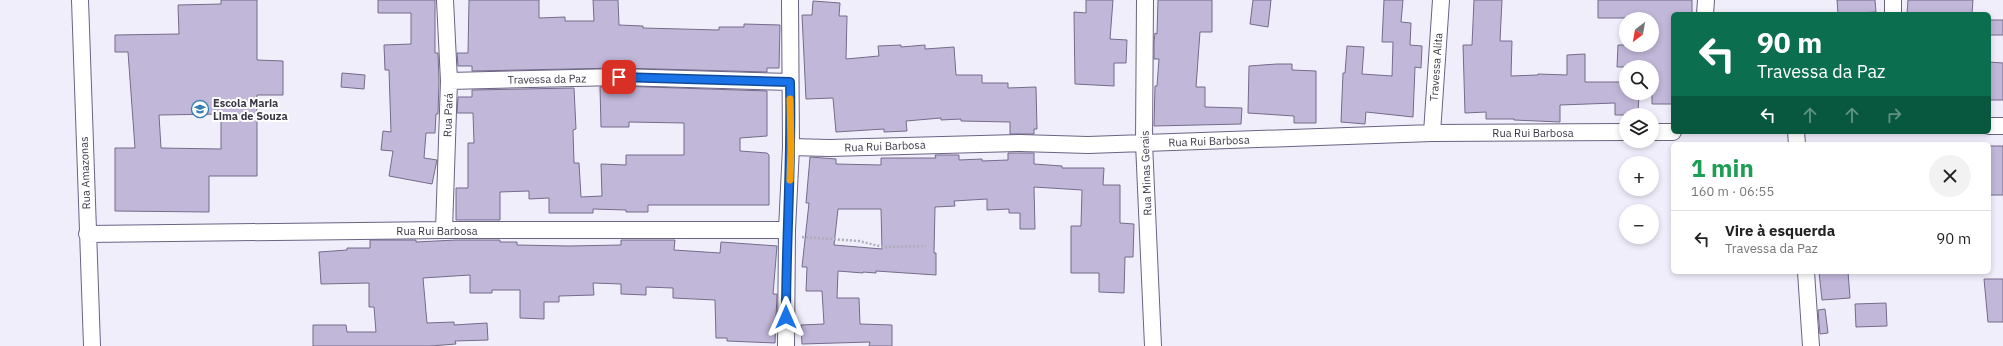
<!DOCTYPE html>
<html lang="pt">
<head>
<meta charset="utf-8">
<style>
  :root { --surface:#fff; --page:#f2f2f2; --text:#222; --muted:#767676; --line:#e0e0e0 }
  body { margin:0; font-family:"IBM Plex Sans",sans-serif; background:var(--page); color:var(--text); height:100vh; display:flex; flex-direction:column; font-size:15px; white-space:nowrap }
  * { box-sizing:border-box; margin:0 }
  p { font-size:13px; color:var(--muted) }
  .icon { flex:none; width:22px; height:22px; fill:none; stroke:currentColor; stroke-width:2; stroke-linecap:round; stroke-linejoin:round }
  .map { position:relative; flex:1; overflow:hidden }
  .details { position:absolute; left:1671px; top:142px; width:320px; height:132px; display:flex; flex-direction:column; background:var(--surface); border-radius:6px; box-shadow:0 2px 6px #0003 }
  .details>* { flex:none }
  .banner { position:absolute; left:1671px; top:12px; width:320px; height:122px; border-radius:6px; box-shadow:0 2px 6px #0003; background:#0b6e4f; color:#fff; overflow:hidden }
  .needle { width:26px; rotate:211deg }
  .buttons { position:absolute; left:1619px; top:12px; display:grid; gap:8px }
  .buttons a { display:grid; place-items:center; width:40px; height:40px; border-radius:50%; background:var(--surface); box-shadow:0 2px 6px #0003; font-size:20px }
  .pin { position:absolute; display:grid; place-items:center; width:34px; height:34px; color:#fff; margin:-17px; border-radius:8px; box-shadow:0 2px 6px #0006 }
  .me { position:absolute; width:44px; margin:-22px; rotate:0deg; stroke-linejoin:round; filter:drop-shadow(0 0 3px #0008) }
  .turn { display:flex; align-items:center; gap:14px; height:84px; padding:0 20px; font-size:18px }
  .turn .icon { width:52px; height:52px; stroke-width:2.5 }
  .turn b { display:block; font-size:28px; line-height:34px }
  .lanes { display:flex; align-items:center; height:38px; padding:0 20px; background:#0003; justify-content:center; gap:20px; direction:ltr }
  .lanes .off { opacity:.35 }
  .round { display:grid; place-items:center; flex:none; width:42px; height:42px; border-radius:21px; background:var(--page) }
  .overview { display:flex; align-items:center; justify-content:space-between; height:68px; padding:0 20px }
  h1 { font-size:24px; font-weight:800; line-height:30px; color:#1e9e55 }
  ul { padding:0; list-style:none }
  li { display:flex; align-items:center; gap:12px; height:56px; padding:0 20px; border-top:1px solid var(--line) }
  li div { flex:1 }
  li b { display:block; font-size:15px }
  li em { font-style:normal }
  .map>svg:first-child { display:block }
  .building { fill:#c1b7d9; stroke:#756b8a; fill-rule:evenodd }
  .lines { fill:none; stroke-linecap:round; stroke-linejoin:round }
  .minor-casing { stroke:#6a6382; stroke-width:18 }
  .path { stroke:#b0adbb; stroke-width:2.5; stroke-dasharray:2 2; stroke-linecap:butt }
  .minor { stroke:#fff; stroke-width:16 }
  .route-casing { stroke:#114b97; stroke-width:10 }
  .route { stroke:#1a73e8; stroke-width:7 }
  .slow { stroke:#f59e0b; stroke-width:7 }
  .labels { text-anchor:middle; stroke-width:4; stroke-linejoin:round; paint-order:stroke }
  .street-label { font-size:11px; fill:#3a3745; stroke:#fff }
  .poi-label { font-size:11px; font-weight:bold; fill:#3a3745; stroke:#fff; text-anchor:start }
</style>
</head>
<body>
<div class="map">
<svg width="2003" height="346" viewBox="0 0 2003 346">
  <rect width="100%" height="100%" fill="#f1eefc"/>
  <!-- building -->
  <path class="building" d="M221,0h36v60l26,1v34h-26v81h-48v36l-94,-1v-63h20l-7,-96h-13v-17l64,-1 -1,-29 43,-1zM221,114v35l-60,-1 -2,-33z
    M378,0h57v53h3l1,28 -1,33h-2l-1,19h-9l-2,25 13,2 -5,24 -43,-8 4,-25 -12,-1 2,-19 8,1 -2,-62h-4l-1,-25 27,-1v-31h-33z
    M469,0h70v18l26,-1v4h29l-1,-21h25l1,25 24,1v2l76,2v-3h25v-3l36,1 -1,43h-12v4l-148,-4 -147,3v-5h-14l-1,-13h11z
    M1086,0h27l-3,39 17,1 -1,23h-12v23l-39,-2 -1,-72 12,1z
    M1158,0h54v32h-12l-4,55h9v20l37,1 -1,16 -87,2 1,-40h2l2,-27h-5v-17l1,-9 2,1z
    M1253,0h18l-3,27 -18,-3z
    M1384,0h19l-2,22 10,1 -1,22 12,1 -1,22 -6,-1 -2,50 -47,-5 -1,12 -24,-2 2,-49h2l2,-27 17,1 -2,27 30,2 1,-34h-11z
    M1474,0h28l-2,41h12l-1,35 27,-1v-1l29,1v-20l18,-1v28h41v11h13l-1,22h-23v-12l-55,2v17l-46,-2v-1h-28v-7l-21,1 -2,-68h9z
    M1598,0h94v14h-19v90h-21v-37h-35l1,-22h34v-27h-54z
    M1837,0h38l1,12 -38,2z
    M1908,0h65l-1,14h-65z
    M813,1l27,2 -1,13h8l-1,43 33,-3 -1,-10 23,-1v2l24,-2v4l29,-2 2,28h26v8h26v5l28,-1 1,42h-3v5h-24v-12l-49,-1v-2l-20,1v-2l-35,3 1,10 -23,1v-3l-48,3 -3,-34 -27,1 -4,-84h10z
    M1989,20h14v15h-14z
    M1989,62l14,1v37h-14z
    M1277,64h15v6l24,1v52h-22v-7l-46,-3 1,-47z
    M342,73l23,2 -1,14 -23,-2z
    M619,86l148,5v45l-27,2v13l27,2 2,2v50h-121v7h-22v-2l-33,-1v4h-44v-15l-20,1v-8l-29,1v28h-44v-32h12v-45h6l-1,-30h-16l1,-16h14v-7l102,-2 2,41 -3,1 1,33h5l2,34 21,-1 -1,-32 25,1v-10h58v-32l-55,-1v5h-28l-1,-40z
    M1989,146h14v49h-14z
    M1008,153h26v11l28,2v2h42l-1,17h17v38l14,1 -1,33h-8l-1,36 -25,-1v-19h-28v-47h10l1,-36 -48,-3 1,42h-15v-16h-11v-4l-22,1v-11l-33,2 1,5 -20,1 -1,46h2v22l-60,-4v2l-13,-1v1l-25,-2 -1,27h22l1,26 32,1v21h-23l1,-4 -68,2 -1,-19 23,-1 -2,-33h-16l1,-24h-5l7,-64h-3l4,-46 26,2v5l45,1v-7h55l-1,-3h24v5l23,-1v2l26,-1zM838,209h43l1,40 -48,-4z
    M370,240h46v2l40,-2h44v2h17v3l52,1 52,-1v-5h54l-1,10 46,3 1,-11 56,4 -4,48h4l-2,49 -48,-2v-3h-11l-1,-38 -42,-2v-10l-27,-1v8l-25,-1v-10l-28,-1 1,12 -35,1v6h-15v17l-24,-1v-28h-28v3h-22v-18l-47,3 4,45 27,-1v3l33,-2 1,17 -33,1 1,3 -26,2h-117v-21h33l1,7h29l-2,-25h-5v-24l-48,1 -2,-32 28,-2v-2h23z
    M1819,272h29l2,26 -28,2z
    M1984,279h19v43h-15z
    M1886,303l1,23 -31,1 -1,-23z
    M1825,309l3,24 -8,1 -2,-24z"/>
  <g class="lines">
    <!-- minor casing -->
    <g class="minor-casing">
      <path id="minor" d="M80,0l12,346
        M1145,0l-1,143 9,203
        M1705,14l1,-14
        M1893,14v-14
        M449,81l170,-4 171,5
        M1989,126h14
        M1652,132h21
        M1796,132l1,12
        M1432,133l9,-133
        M791,147l38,1 191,-5 68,2 344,-12 194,-1
        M444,230l5,-149 -4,-81
        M87,234l357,-4h343
        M1806,272l5,74
        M786,346l1,-116 4,-83 -1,-147"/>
    </g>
    <!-- path -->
    <path class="path" d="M802,237l57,4 24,6 43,-1"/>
    <!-- minor -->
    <use href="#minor" class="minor"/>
  </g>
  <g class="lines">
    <!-- route casing -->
    <g class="route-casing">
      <path id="route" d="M619,77l171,5c2,78 -4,157 -4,235"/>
    </g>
    <!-- route -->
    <use href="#route" class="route"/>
    <!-- slow -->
    <path class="slow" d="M790,180l1,-33 -1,-48"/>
  </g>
  <!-- icons -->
  <defs>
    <g id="school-ring" transform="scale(0.9)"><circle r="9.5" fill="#fff" stroke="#367fb3" stroke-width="1.5"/><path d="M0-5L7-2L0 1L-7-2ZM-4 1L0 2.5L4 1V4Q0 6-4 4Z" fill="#367fb3"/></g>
  </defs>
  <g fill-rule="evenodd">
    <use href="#school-ring" x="200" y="109"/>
  </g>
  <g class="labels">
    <!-- street labels -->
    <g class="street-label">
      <text transform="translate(1436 67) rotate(-86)" y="4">Travessa Alita</text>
      <text transform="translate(547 79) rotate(-1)" y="4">Travessa da Paz</text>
      <text transform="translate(448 115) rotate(-88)" y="4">Rua Pará</text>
      <text x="1533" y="137">Rua Rui Barbosa</text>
      <text transform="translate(1209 141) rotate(-2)" y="4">Rua Rui Barbosa</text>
      <text transform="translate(885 146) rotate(-2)" y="4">Rua Rui Barbosa</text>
      <text transform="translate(85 173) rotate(-92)" y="4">Rua Amazonas</text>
      <text transform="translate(1146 173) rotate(-92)" y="4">Rua Minas Gerais</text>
      <text x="437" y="235">Rua Rui Barbosa</text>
    </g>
    <!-- poi labels -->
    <g class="poi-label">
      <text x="213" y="107">Escola Maria<tspan x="213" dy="13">Lima de Souza</tspan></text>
    </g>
  </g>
</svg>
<div class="buttons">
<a><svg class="needle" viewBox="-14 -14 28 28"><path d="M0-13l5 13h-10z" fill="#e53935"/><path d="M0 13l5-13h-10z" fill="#767676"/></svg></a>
<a><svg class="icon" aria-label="search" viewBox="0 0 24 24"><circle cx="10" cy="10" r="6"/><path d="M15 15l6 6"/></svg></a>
<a><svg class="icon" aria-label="layers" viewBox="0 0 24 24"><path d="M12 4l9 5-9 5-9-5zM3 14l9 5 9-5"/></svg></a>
<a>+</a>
<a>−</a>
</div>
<div class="pin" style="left:619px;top:77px;background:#d93025"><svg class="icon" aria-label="arrive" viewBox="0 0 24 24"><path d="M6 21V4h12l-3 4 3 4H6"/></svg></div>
<svg class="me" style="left:786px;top:317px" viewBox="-20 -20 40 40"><path d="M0-17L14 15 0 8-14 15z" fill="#1a73e8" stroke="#fff" stroke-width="4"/></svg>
<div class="banner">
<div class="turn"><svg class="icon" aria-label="left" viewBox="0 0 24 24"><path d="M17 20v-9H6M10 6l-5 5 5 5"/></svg><div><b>90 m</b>Travessa da Paz</div></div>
<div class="lanes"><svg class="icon" aria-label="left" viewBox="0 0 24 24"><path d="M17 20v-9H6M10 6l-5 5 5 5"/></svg><svg class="icon off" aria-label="ahead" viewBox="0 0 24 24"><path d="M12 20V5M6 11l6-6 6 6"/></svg><svg class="icon off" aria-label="ahead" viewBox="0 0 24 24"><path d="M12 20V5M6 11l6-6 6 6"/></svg><svg class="icon off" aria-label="right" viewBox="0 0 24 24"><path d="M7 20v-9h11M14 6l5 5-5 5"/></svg></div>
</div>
<section class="details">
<div class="overview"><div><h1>1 min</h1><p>160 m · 06:55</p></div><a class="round"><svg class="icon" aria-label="close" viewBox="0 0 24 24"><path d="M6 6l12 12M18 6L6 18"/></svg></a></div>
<ul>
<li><svg class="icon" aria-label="left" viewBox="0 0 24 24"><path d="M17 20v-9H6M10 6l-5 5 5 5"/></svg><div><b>Vire à esquerda</b><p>Travessa da Paz</p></div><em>90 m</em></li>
</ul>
</section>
</div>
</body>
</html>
